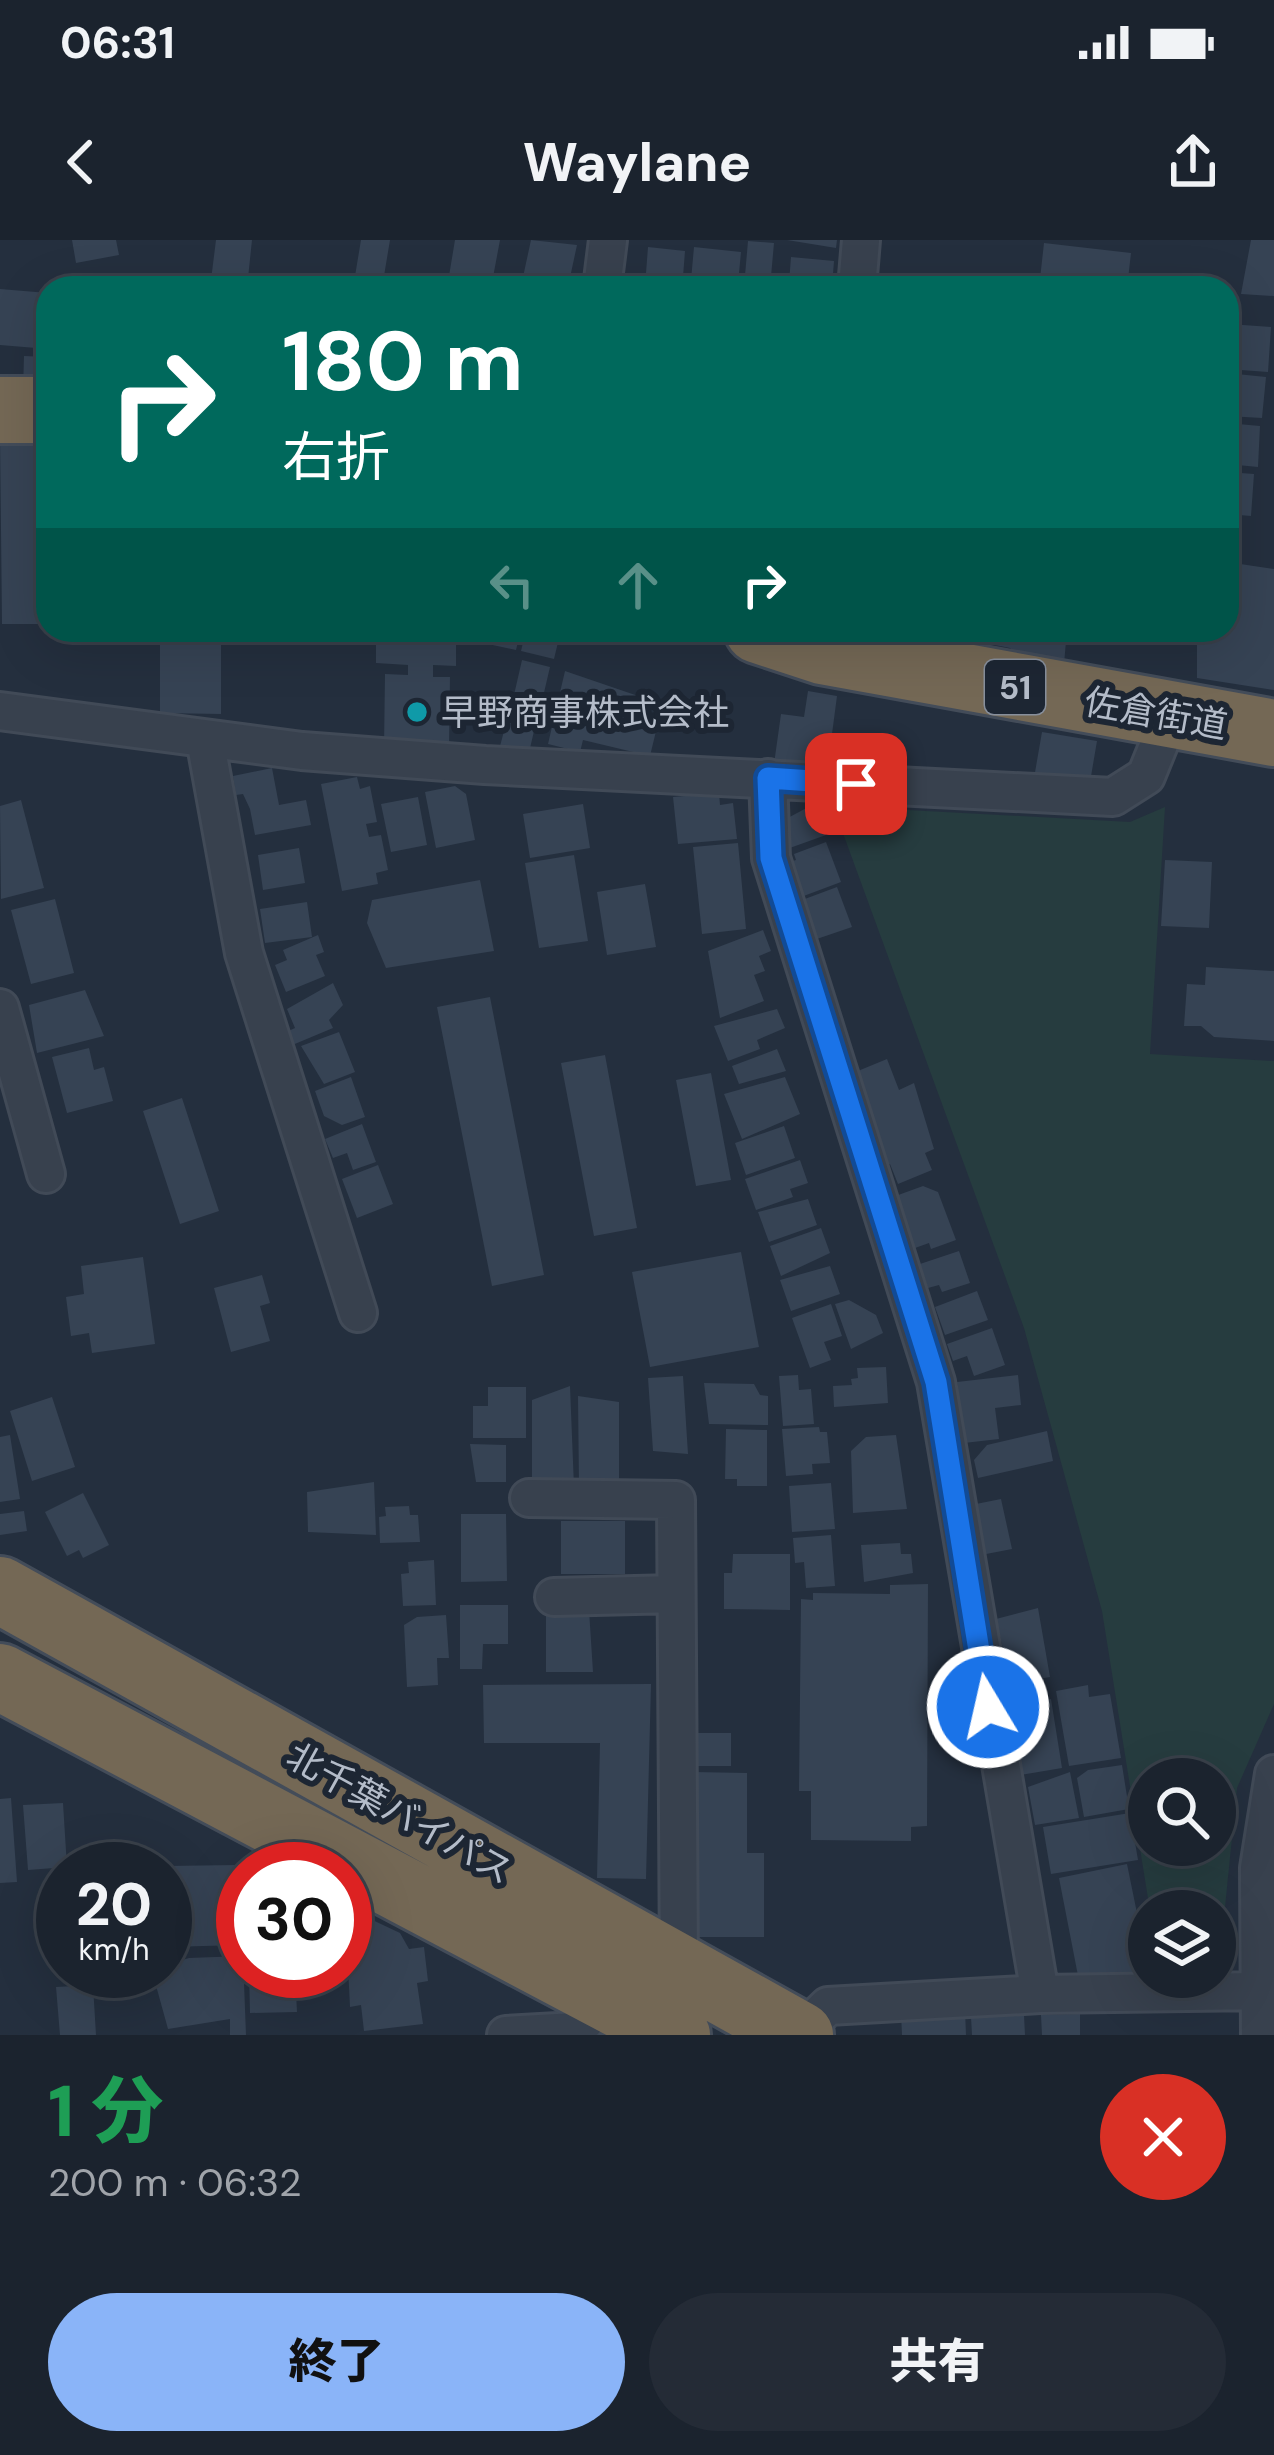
<!DOCTYPE html>
<html lang="ja">
<head>
<meta charset="utf-8">
<style>
  :root { --surface:#1b232e; --page:#242b36; --text:#f1f3f6; --muted:#a0a4aa; --line:#39404a; --accent:#8ab4f8 }
  body { margin:0; font-family:"DM Sans","Noto Sans JP",sans-serif; background:var(--page); color:var(--text); height:100vh; display:flex; flex-direction:column; font-size:45px; white-space:nowrap }
  * { box-sizing:border-box; margin:0 }
  p { font-size:39px; color:var(--muted) }
  .icon { flex:none; width:66px; height:66px; fill:none; stroke:currentColor; stroke-width:2; stroke-linecap:round; stroke-linejoin:round }
  .map { position:relative; height:1795px; overflow:hidden }
  .sheet { display:flex; flex-direction:column; background:var(--surface); flex:1 }
  .sheet>* { flex:none }
  .top-card { position:absolute; left:36px; top:36px; width:1203px; height:366px; border-radius:36px; box-shadow:0 12px 48px #0002,0 0 0 3px var(--line); background:#00695c; color:#fff; overflow:hidden }
  .buttons { position:absolute; left:1128px; top:1518px; display:grid; gap:24px }
  .buttons a { display:grid; place-items:center; width:108px; height:108px; border-radius:50%; background:var(--surface); box-shadow:0 12px 48px #0002,0 0 0 3px var(--line); font-size:60px }
  .speed { position:absolute; left:36px; top:1602px; display:flex; gap:24px; font-size:60px; font-weight:700; text-align:center }
  .speed>* { display:grid; place-content:center; width:156px; height:156px; border-radius:50%; background:var(--surface); box-shadow:0 12px 48px #0002,0 0 0 3px var(--line); line-height:1 }
  .speed small { font-size:30px; font-weight:400 }
  .speed .limit { border:18px solid #d22; background:#fff; color:#111 }
  .pin { position:absolute; display:grid; place-items:center; width:102px; height:102px; color:#fff; margin:-51px; border-radius:24px; box-shadow:0 6px 18px #0006 }
  .me { position:absolute; width:132px; margin:-66px; rotate:351deg; stroke-linejoin:round; filter:drop-shadow(0 0 9px #0008) }
  .turn { display:flex; align-items:center; gap:42px; height:252px; padding:0 48px; font-size:54px }
  .turn .icon { width:156px; height:156px; stroke-width:2.5 }
  .turn b { display:block; font-size:84px; line-height:102px }
  .lanes { display:flex; align-items:center; height:114px; padding:0 48px; background:#0003; justify-content:center; gap:60px; direction:ltr }
  .lanes .off { opacity:.35 }
  .round { display:grid; place-items:center; flex:none; width:126px; height:126px; border-radius:63px; background:var(--page) }
  .headline { display:flex; align-items:center; justify-content:space-between; height:204px; padding:0 48px }
  h1 { font-size:72px; font-weight:800; line-height:90px; color:#1e9e55 }
  .primary-button { display:flex; gap:24px; margin-top:auto; padding:24px 48px }
  .primary-button a { flex:1; height:138px; border-radius:72px; background:var(--accent); color:#111; font-size:48px; font-weight:800; line-height:138px; text-align:center }
  .primary-button a+a { background:var(--page); color:var(--text) }
  .status { display:flex; justify-content:space-between; align-items:center; height:84px; padding:0 60px; background:var(--surface); direction:ltr }
  .status svg { height:33px; fill:currentColor }
  header { display:flex; justify-content:space-between; align-items:center; height:156px; padding:0 48px; background:var(--surface); font-size:54px; font-weight:800 }
  .map>svg:first-child { display:block }
  .green { fill:#263c3f; fill-rule:evenodd }
  .building { fill:#364354 }
  .lines { fill:none; stroke-linecap:round; stroke-linejoin:round }
  .street-casing { stroke:#414a57; stroke-width:42 }
  .highway-casing { stroke:#434c59; stroke-width:72 }
  .street { stroke:#38414e; stroke-width:36 }
  .highway { stroke:#746855; stroke-width:66 }
  .route-casing { stroke:#114b97; stroke-width:30 }
  .route { stroke:#1a73e8; stroke-width:21 }
  .culture-dot { fill:#0f9aa8; stroke:#1d2633; stroke-width:4.5 }
  .labels { text-anchor:middle; stroke-width:12; stroke-linejoin:round; paint-order:stroke }
  .shield { fill:#1d2633; stroke:#878f9c; stroke-width:3 }
  .shield-label { font-size:33px; font-weight:bold; fill:#b4bcc9 }
  .poi-label { font-size:36px; fill:#b4bcc9; stroke:#1d2633; text-anchor:start }
  .street-label { font-size:36px; fill:#b4bcc9; stroke:#1d2633 }
</style>
</head>
<body>
<div class="status"><b>06:31</b><svg viewBox="0 0 49 12"><path d="M0 12V9h3v3zM5 12V6h3v6zM10 12V3h3v9zM15 12V0h3v12zM26 1h20v11H26zM47 4h2v5h-2z"/></svg></div>
<header><svg class="icon" aria-label="back" viewBox="0 0 24 24"><path d="M15 5l-7 7 7 7"/></svg>Waylane<svg class="icon" aria-label="share" viewBox="0 0 24 24"><path d="M12 15V3M7 8l5-5 5 5M5 13v7h14v-7"/></svg></header>
<div class="map">
<svg width="1274" height="1795" viewBox="0 0 1274 1795">
  <rect width="100%" height="100%" fill="#242f3e"/>
  <!-- green -->
  <path class="green" d="M833,566l297,16 35,-15 -15,247 124,7v643l-37,84 -17,169h-5v-46h-65l-48,-300 -78,-283zM1149,1539h66v66h-66z"/>
  <!-- building -->
  <path class="building" d="M72,0h44l3,15 -43,8z
    M216,0h36l-5,48h-37z
    M361,0h29l-8,48h-29z
    M455,0h45l-9,48h-44z
    M531,0l46,5 -9,42 -45,-10z
    M787,0h50l-1,8z
    M1251,0h23v56l-33,-2z
    M748,1l26,2 -4,45 -26,-1z
    M1044,3l87,10 -4,35h-88z
    M648,7l37,4 -2,26 -37,-4z
    M694,7l47,5 -3,32 -47,-4z
    M791,17l43,4 -2,26 -43,-4z
    M0,49l48,4v56l-48,-4z
    M1229,84l42,3 -3,45 -41,-3z
    M24,116l24,1v34l-25,-1z
    M1227,133l39,4 -4,41 -35,-2z
    M1227,183l33,3 -2,41 -31,-3z
    M0,196l48,1v187h-46z
    M1227,232l27,2 -3,42 -24,-2z
    M1227,322l47,7v121l-77,-12v-48h30z
    M376,390h80v36l-23,-1v12h17l-1,71 -65,-1 1,-73 23,1v-10l-32,-2z
    M492,390h29l-5,20 -28,-6z
    M526,390h35l-7,29 -33,-8z
    M917,390h150l-3,34 -42,-4 -12,-12z
    M160,392h61v82l-61,-1z
    M522,420l28,7 -11,47 -28,-6z
    M565,431l79,27 -6,24 19,5 -7,29 -67,-16 -3,12 -32,-8z
    M808,451l29,5 -5,38 18,3 -6,37 -70,-10 7,-50 23,3z
    M509,472l28,6 -9,39 -29,-7z
    M1042,492l55,9 -8,47 -55,-10z
    M272,528l7,37 27,-5 5,25 -56,10 -5,-26 -7,-15 -7,1 -3,-19z
    M357,537l3,12 10,-3 7,36 -11,2 3,13 12,-2 7,35 -12,3 2,11 -36,7 -21,-107z
    M455,546l11,8 9,46 -39,8 -11,-56z
    M719,553l1,12 13,-2 4,36 -59,5 -5,-47z
    M418,557l9,48 -36,7 -10,-48z
    M21,560l23,88 -43,11 -1,-93z
    M583,564l7,44 -60,10 -7,-44z
    M814,564l12,31 -39,14 -3,-29z
    M826,602l15,40 -40,15 -17,-33 12,-4 -2,-6z
    M738,603l8,86 -44,5 -9,-87z
    M299,608l6,35 -42,7 -5,-35z
    M574,615l14,86 -49,7 -14,-85z
    M1165,620l47,2 -3,66 -48,-2z
    M480,640l14,71 -108,17 -19,-45 5,-23z
    M645,644l11,63 -49,8 -10,-63z
    M837,647l15,40 -44,15 -14,-39z
    M55,659l19,74 -43,11 -20,-74z
    M307,662l5,35 -47,6 -5,-34z
    M763,690l8,21 -12,5 6,15 -11,4 10,26 -44,17 -12,-67z
    M318,695l6,17 -8,3 9,21 -39,16 -11,-27 12,-5 -4,-10z
    M1206,727l68,4v70l-60,-4 -13,-11h-17l3,-42 18,1z
    M333,743l10,22 -14,15 4,8 -43,18 -6,-13 11,-5 -8,-19z
    M85,750l19,46 -67,17 -8,-48z
    M490,757l54,278 -52,11 -55,-279z
    M777,769l8,19 -28,12 3,9 -32,12 -14,-35z
    M339,792l16,40 -31,12 -23,-38z
    M89,808l5,22 10,-3 9,34 -46,12 -15,-56z
    M777,809l9,22 -47,13 -7,-18z
    M605,815l32,173 -43,8 -33,-173z
    M887,819l12,31 15,-7 20,66 -9,4 7,17 -34,14 -8,-20 -10,4 -27,-95z
    M711,833l20,107 -35,6 -20,-106z
    M351,837l14,40 -23,8 -18,-9 -9,-25z
    M785,837l15,37 -58,25 -18,-45z
    M182,858l37,113 -39,13 -37,-113z
    M362,884l14,38 -23,8 -6,-17 -14,5 -8,-19z
    M784,886l11,32 -49,17 -11,-32z
    M800,920l8,23 -18,6 3,8 -37,13 -11,-31z
    M378,925l15,39 -36,14 -15,-39z
    M923,946l15,6 18,48 -25,9 -2,-6 -14,5 -5,-13 -5,2 -15,-39z
    M808,959l9,26 -48,17 -11,-30z
    M821,988l9,25 -49,23 -11,-30z
    M959,1011l11,32 -28,9 -3,-7 -11,3 -8,-24z
    M741,1012l18,95 -109,20 -18,-95z
    M143,1017l12,87 -63,9 -3,-20 -18,3 -5,-39 18,-3 -3,-28z
    M830,1026l10,28 -49,17 -11,-31z
    M262,1035l8,28 -10,3 10,35 -39,11 -17,-64z
    M977,1051l11,29 -43,15 -10,-28z
    M849,1060l27,15 7,18 -32,16 -16,-45z
    M831,1064l11,32 -18,6 7,18 -21,8 -18,-50z
    M992,1088l13,37 -31,11 -7,-20 -14,5 -6,-17z
    M886,1127l2,36 -54,4 -1,-21 19,-1 -1,-6 7,-1 -1,-10z
    M798,1135l1,15 12,-1 3,35 -31,2 -4,-50z
    M1018,1135l3,30 -26,3 4,31 -35,4 -7,-61z
    M683,1136l5,78 -35,-3 -5,-73z
    M704,1143l50,1 6,11 8,1v29l-59,-1z
    M570,1146l4,101h-42v-87z
    M488,1147h38v51h-53v-32h15z
    M578,1156l41,6v84h-40z
    M52,1157l23,70 -43,14 -22,-70z
    M819,1187l1,5h7l3,31 -18,1 1,10 -27,2 -4,-47z
    M726,1189l41,1v56h-30v-7h-12z
    M1047,1191l6,30 -75,17 -4,-18 13,-15z
    M10,1195l10,64 -20,3v-65z
    M896,1195l11,74 -54,4 -2,-62 15,-14z
    M470,1204l36,1v37h-30z
    M374,1242l2,53 -68,-3 -1,-40z
    M831,1243l4,46 -43,3 -3,-46z
    M83,1253l26,52 -26,13 -4,-8 -12,6 -22,-44z
    M1001,1259l11,50 -31,6 -10,-50z
    M409,1266l1,9h8l2,27 -40,1 -1,-26 7,-1 -1,-9z
    M24,1271l3,20 -27,4v-21z
    M461,1274h45l1,67 -46,1z
    M561,1281h64v53h-64z
    M831,1295l4,51 -29,2 -2,-26 -9,1 -2,-25z
    M900,1303l1,11h10l2,19 -49,9 -3,-37z
    M733,1314h57v56l-66,-1v-36h8z
    M434,1320l2,45 -33,1 -2,-32 8,-1 -1,-11z
    M928,1344l-1,242 -16,1v14l-100,-1v-49h-12l2,-192 12,1v-7l77,1v-9z
    M460,1365h48v39h-25l-1,25h-22z
    M1038,1368l12,69 -39,7 -15,-65z
    M546,1370h43l4,62h-47z
    M446,1375l3,43h-12l1,27 -31,2 -3,-62 13,-8z
    M651,1444l-5,195 -49,-1 3,-135h-116l-1,-58z
    M1088,1445l1,12 21,-3 11,64 -52,8 -13,-75z
    M1051,1459l11,69 -47,8 -11,-69z
    M691,1493h40v33h-40z
    M1122,1525l7,44 -45,8 -7,-39 11,-8z
    M693,1532l54,1v80h17v84h-72z
    M1070,1532l9,46 -44,7 -7,-38z
    M11,1558l6,84 -17,1v-84z
    M63,1563l4,64 -39,3 -5,-65z
    M1130,1573l8,47 -87,14 -8,-47z
    M1127,1624l22,108 -69,14 -21,-108z
    M237,1625l3,80 -72,2 -3,-81z
    M345,1667l55,26 9,16 15,-2 4,34 -11,2 6,41 -59,7 -3,-26 -11,2z
    M243,1716l3,79h-16v-16l-62,10 -16,-58h13v-6l24,-7z
    M249,1731h46l2,41 -47,1z
    M93,1745l3,50h-36l-4,-48z
    M965,1770l1,25h-64l-1,-22z
    M1080,1774v21h-38l-1,-20z
    M1024,1775l1,20h-53l-1,-18z"/>
  <g class="lines">
    <!-- street casing -->
    <g class="street-casing">
      <path id="street" d="M602,48l6,-48
        M857,48l4,-48
        M0,471l302,40 183,14 628,32 33,-21 24,-59
        M205,499l39,214 114,360
        M768,538l3,80 165,524 104,612
        M0,768l46,166
        M529,1258l147,2 3,468
        M554,1357l122,-3
        M799,1794l29,-28 212,-12 220,-3
        M506,1795l70,-4 30,-32
        M1260,1795l-1,-167 15,-94"/>
    </g>
    <!-- highway casing -->
    <g class="highway-casing">
      <path id="highway" d="M0,170h48
        M758,390l64,21 452,82
        M0,1350l800,445
        M0,1437l677,358"/>
    </g>
    <!-- street -->
    <use href="#street" class="street"/>
    <!-- highway -->
    <use href="#highway" class="highway"/>
  </g>
  <g class="lines">
    <!-- route casing -->
    <g class="route-casing">
      <path id="route" d="M856,544l-88,-6 3,80 165,524 52,325"/>
    </g>
    <!-- route -->
    <use href="#route" class="route"/>
  </g>
  <!-- markers -->
  <circle class="culture-dot" cx="417" cy="472" r="12"/>
  <g class="labels">
    <!-- shield labels -->
    <rect class="shield" x="985" y="420" width="60" height="54" rx="9"/>
    <g class="shield-label">
      <text x="1015" y="459">51</text>
    </g>
    <!-- poi labels -->
    <g class="poi-label">
      <text x="441" y="485">早野商事株式会社</text>
    </g>
    <!-- street labels -->
    <g class="street-label">
      <text transform="translate(1156 473) rotate(10)" y="13">佐倉街道</text>
      <text transform="translate(400 1573) rotate(29)" y="13">北千葉バイパス</text>
    </g>
  </g>
</svg>
<div class="buttons">
<a><svg class="icon" aria-label="search" viewBox="0 0 24 24"><circle cx="10" cy="10" r="6"/><path d="M15 15l6 6"/></svg></a>
<a><svg class="icon" aria-label="layers" viewBox="0 0 24 24"><path d="M12 4l9 5-9 5-9-5zM3 14l9 5 9-5"/></svg></a>
</div>
<div class="speed"><div>20<small>km/h</small></div><div class="limit">30</div></div>
<div class="pin" style="left:856px;top:544px;background:#d93025"><svg class="icon" aria-label="arrive" viewBox="0 0 24 24"><path d="M6 21V4h12l-3 4 3 4H6"/></svg></div>
<svg class="me" style="left:988px;top:1467px" viewBox="-20 -20 40 40"><circle r="17" fill="#1a73e8" stroke="#fff" stroke-width="3"/><path d="M0-11L8 9 0 5-8 9z" fill="#fff"/></svg>
<div class="top-card">
<div class="turn"><svg class="icon" aria-label="right" viewBox="0 0 24 24"><path d="M7 20v-9h11M14 6l5 5-5 5"/></svg><div><b>180 m</b>右折</div></div>
<div class="lanes"><svg class="icon off" aria-label="left" viewBox="0 0 24 24"><path d="M17 20v-9H6M10 6l-5 5 5 5"/></svg><svg class="icon off" aria-label="ahead" viewBox="0 0 24 24"><path d="M12 20V5M6 11l6-6 6 6"/></svg><svg class="icon" aria-label="right" viewBox="0 0 24 24"><path d="M7 20v-9h11M14 6l5 5-5 5"/></svg></div>
</div>
</div>
<section class="sheet">
<div class="headline"><div><h1>1 分</h1><p>200 m · 06:32</p></div><a class="round" style="background:#d93025;color:#fff"><svg class="icon" aria-label="close" viewBox="0 0 24 24"><path d="M6 6l12 12M18 6L6 18"/></svg></a></div>
<div class="primary-button"><a>終了</a><a>共有</a></div>
</section>
</body>
</html>
